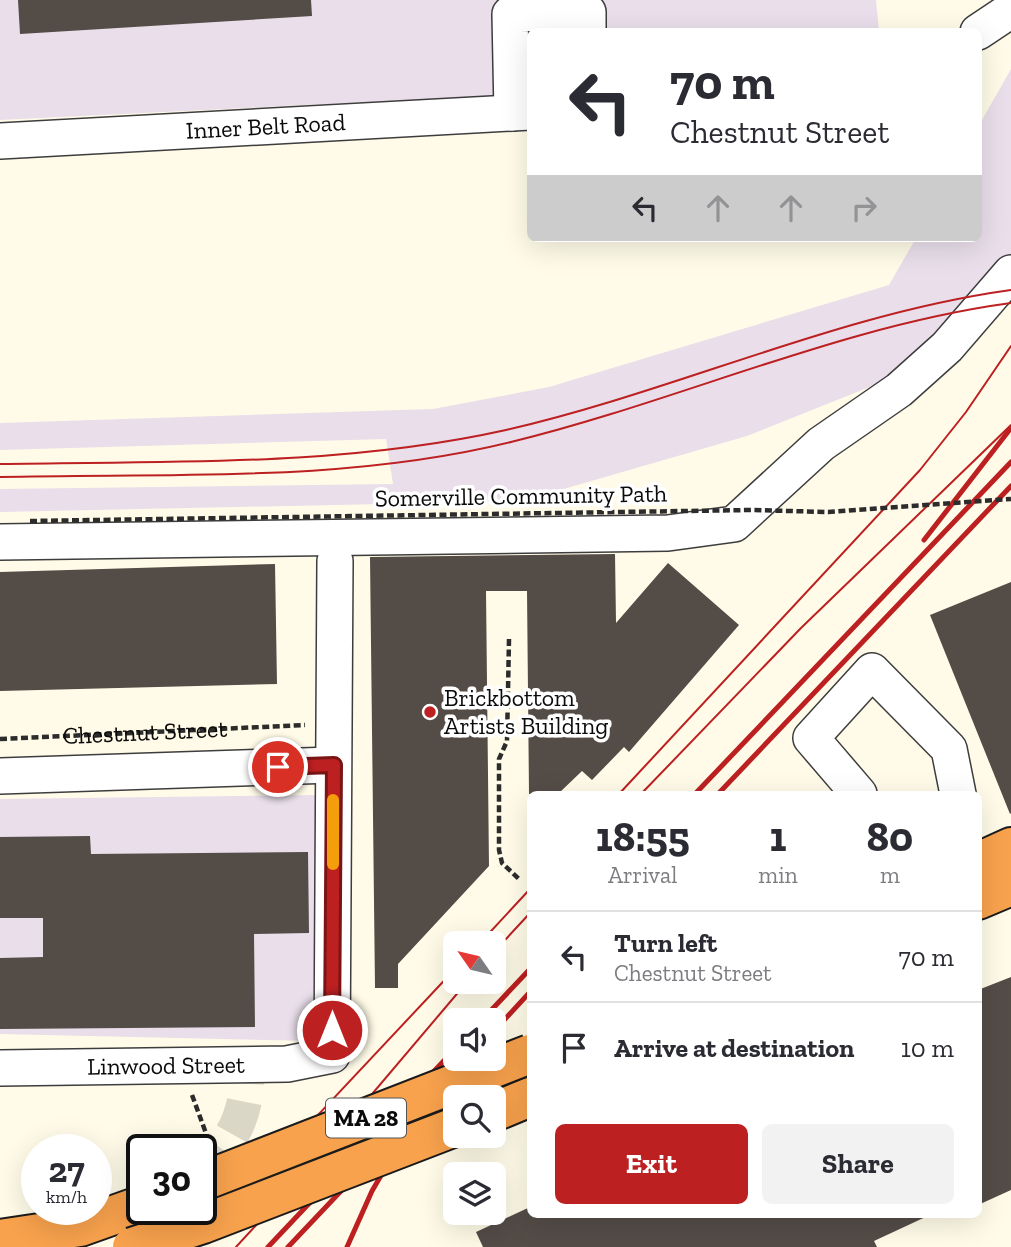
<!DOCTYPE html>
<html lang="en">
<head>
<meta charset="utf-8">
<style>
  :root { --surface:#fff; --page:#f2f2f3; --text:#2b2b33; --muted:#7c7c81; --line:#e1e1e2; --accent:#bd2021 }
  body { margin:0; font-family:"Zilla Slab",serif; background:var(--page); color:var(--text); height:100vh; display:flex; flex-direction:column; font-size:26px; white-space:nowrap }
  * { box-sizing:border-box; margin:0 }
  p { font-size:23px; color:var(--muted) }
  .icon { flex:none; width:38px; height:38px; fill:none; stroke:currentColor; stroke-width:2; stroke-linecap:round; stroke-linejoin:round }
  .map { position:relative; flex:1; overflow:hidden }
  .side { position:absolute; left:527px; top:791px; width:455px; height:427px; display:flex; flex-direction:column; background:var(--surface); border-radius:10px; box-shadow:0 7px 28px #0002 }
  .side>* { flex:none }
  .banner { position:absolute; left:527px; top:28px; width:455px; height:214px; border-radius:10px; box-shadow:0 7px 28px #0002; background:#fff; color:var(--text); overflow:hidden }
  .needle { width:46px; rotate:304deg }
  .fabs { position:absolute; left:443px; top:931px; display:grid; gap:14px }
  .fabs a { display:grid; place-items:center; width:63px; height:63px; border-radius:10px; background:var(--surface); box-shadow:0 7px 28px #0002; font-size:35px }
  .speed { position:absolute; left:21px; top:1134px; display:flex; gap:14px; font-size:35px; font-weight:700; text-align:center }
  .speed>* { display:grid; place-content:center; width:91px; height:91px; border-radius:50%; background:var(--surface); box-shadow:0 7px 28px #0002; line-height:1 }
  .speed small { font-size:18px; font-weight:400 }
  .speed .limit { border:4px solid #111; border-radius:10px; background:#fff; color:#111 }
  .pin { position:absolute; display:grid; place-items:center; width:60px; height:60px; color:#fff; margin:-30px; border:4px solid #fff; border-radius:50%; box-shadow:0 2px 7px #0007 }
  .me { position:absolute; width:77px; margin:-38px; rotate:0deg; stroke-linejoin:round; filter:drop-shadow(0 0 5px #0008) }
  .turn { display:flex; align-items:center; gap:24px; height:147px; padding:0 28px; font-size:32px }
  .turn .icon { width:91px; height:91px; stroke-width:2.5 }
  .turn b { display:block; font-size:49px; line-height:60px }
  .lanes { display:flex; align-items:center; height:66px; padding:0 28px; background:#0003; justify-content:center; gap:35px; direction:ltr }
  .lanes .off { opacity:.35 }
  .eta { display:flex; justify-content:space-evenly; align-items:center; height:119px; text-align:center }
  .eta b { font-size:42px; font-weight:800; line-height:49px }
  .action { display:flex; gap:14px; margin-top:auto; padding:14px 28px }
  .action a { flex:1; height:80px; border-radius:10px; background:var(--accent); color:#fff; font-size:28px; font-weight:800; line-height:80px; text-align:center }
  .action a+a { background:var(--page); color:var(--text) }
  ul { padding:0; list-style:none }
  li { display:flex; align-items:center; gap:21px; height:91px; padding:0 28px; border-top:2px solid var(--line) }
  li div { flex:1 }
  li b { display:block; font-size:26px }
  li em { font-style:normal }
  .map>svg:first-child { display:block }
  .industrial { fill:#e9deea }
  .building { fill:#534c47 }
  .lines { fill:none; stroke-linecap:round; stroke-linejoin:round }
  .minor-tunnel { stroke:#dad7c7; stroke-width:35; stroke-dasharray:35 18; stroke-linecap:butt }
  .minor-casing { stroke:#3d3d3d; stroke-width:38 }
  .highway-casing { stroke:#1b1b1b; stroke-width:42 }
  .path { stroke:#2c2c2c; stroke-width:4.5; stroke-dasharray:7 3.5; stroke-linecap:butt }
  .minor { stroke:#fff; stroke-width:35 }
  .highway { stroke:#f8a24d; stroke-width:38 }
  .tram { stroke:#bd2021; stroke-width:2 }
  .rail { stroke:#bd2021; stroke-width:5 }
  .highway-bridge-casing { stroke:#1b1b1b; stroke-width:42; stroke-linecap:butt }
  .path-bridge { stroke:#2c2c2c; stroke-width:4.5; stroke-dasharray:7 3.5; stroke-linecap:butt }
  .highway-bridge { stroke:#f8a24d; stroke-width:38 }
  .route-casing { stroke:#7b1515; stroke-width:18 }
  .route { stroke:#bd2021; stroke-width:12 }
  .slow { stroke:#f59e0b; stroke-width:12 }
  .poi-dot { fill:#bd2021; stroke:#fff; stroke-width:2.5 }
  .labels { text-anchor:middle; stroke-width:7; stroke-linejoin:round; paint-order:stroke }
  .shield { fill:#fff; stroke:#545454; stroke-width:2 }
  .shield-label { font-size:23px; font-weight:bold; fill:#0a0a0a }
  .street-label { font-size:24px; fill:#0a0a0a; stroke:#fff }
  .poi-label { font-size:24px; fill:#0a0a0a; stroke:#fff; text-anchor:start }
</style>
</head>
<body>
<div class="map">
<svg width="1011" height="1247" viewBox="0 0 1011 1247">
  <rect width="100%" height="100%" fill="#fffbe8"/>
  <!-- industrial -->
  <path class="industrial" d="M0,0h876l3,31 -349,1v62l-530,26z
    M1011,69v199l-124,112 -140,56 -225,65 -522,11v-23l393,-5 -7,-45 -386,11v-27l433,-14 116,-22 340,-102 27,-47h62v-111z
    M318,795l-6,246 -312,-7v-235z"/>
  <!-- building -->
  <path class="building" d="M18,0h293l1,16 -292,18z
    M615,554l1,69 52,-60 71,62 -110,127 -5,-5 -32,33 -10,-9 -24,23h-29l-2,-203h-41l3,275 -91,98v24h-23l-5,-431z
    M275,564l2,120 -277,7v-119z
    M1011,582v231l-1,1 -80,-199z
    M90,836l1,18 217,-2 1,81 -55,1 1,93 -255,2v-71l43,-1v-39h-43v-81z
    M1011,977v213l-33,15v-215z
    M530,1207v7h402l-58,27 3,6h-394l-7,-15z"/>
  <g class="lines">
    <!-- minor-tunnel -->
    <path class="minor-tunnel" d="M201,1177c32,-40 47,-59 46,-112"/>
    <!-- minor casing -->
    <g class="minor-casing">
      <g id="minor">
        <path d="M978,32l33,-22"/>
        <path d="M512,113l-2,-99 78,-2v20"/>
        <path id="s2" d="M0,141l530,-29"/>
        <path d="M0,542l668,-9 66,-9 87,-80 78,-54 48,-43 64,-74"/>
        <path d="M0,776l333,-11"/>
        <path d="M859,794l-48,-56 61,-67 77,78 9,45"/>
        <path id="s3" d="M0,1068l287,-4 45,-9 3,-494"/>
      </g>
    </g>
    <!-- highway casing -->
    <g class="highway-casing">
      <path id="highway" d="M978,862l33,-15
        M978,900l33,-14
        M494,1112l36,-15
        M0,1239l80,-12 62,-22"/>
    </g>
    <!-- path -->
    <g class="path">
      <path d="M509,639l-2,102 -8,18v91l3,13 17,16"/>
      <path id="s1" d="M0,739l305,-14"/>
      <path d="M192,1095l15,41"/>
    </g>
    <!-- minor -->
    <use href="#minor" class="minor"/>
    <!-- highway -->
    <use href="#highway" class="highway"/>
    <!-- tram -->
    <path class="tram" d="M0,464c169,-3 340,3 506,-34 170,-39 331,-116 505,-140
      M0,477c170,-4 345,6 511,-35 168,-41 329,-116 500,-139
      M619,794l301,-324 46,-58 45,-66
      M641,794l160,-166 210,-203
      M480,943l50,-54
      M494,952l36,-39
      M194,1247l261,-278
      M236,1247l81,-88 150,-177"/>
    <!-- rail -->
    <path class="rail" d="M924,540l87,-112
      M695,794l316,-332
      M718,794l293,-308
      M482,1020l48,-51
      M494,1031l36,-39
      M268,1247l187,-198
      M288,1247l178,-188
      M347,1247l25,-56 36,-62"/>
    <!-- highway-bridge casing -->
    <g class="highway-bridge-casing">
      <path id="highway-bridge" d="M201,1182l329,-128
        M132,1247l71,-23 252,-97"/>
    </g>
    <!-- path-bridge -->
    <path class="path-bridge" d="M30,521l721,-11 77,2 183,-13"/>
    <!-- highway-bridge -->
    <use href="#highway-bridge" class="highway-bridge"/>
  </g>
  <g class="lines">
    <!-- route casing -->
    <g class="route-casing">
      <path id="route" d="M278,767l56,-2 -2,265"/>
    </g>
    <!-- route -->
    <use href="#route" class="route"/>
    <!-- slow -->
    <path class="slow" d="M333,864v-64"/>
  </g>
  <!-- markers -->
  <circle class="poi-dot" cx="430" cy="712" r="7"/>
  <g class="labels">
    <!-- shield labels -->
    <rect class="shield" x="326" y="1098.5" width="80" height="39" rx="5"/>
    <g class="shield-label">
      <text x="366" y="1126">MA 28</text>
    </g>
    <!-- street labels -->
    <g class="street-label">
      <text dy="8" stroke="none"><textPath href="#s2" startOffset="266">Inner Belt Road</textPath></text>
      <text transform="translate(521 496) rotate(-1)" y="8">Somerville Community Path</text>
      <text dy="8" stroke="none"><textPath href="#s1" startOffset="145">Chestnut Street</textPath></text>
      <text dy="8" stroke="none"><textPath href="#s3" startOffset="166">Linwood Street</textPath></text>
    </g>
    <!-- poi labels -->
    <g class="poi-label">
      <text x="444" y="706">Brickbottom<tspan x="444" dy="28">Artists Building</tspan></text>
    </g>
  </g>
</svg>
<div class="fabs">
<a><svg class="needle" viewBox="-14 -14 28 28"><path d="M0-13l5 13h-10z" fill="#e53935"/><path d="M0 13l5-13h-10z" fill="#7c7c81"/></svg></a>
<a><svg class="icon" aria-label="sound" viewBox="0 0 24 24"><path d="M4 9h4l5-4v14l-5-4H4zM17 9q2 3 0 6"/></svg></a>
<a><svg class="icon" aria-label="search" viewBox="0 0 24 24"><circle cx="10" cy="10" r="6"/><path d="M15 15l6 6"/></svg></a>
<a><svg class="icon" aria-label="layers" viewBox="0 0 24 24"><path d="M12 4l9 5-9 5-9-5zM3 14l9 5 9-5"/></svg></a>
</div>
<div class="speed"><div>27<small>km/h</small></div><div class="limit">30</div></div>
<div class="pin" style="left:278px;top:767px;background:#d93025"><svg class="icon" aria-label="arrive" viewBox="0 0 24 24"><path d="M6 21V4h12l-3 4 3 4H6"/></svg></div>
<svg class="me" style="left:332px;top:1030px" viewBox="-20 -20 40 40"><circle r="17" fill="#bd2021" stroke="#fff" stroke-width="3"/><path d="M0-11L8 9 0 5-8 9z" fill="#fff"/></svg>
<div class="banner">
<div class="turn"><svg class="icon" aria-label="left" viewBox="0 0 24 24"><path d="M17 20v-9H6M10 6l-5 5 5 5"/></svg><div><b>70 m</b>Chestnut Street</div></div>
<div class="lanes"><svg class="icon" aria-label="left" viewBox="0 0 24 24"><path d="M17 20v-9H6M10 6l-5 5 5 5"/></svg><svg class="icon off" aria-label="ahead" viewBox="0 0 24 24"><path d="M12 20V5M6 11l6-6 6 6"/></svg><svg class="icon off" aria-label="ahead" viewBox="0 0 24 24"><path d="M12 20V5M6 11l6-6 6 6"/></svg><svg class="icon off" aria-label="right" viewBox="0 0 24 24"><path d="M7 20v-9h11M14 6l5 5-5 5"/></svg></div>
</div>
<section class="side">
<div class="eta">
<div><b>18:55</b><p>Arrival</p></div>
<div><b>1</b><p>min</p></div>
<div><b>80</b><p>m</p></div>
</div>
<ul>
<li><svg class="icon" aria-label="left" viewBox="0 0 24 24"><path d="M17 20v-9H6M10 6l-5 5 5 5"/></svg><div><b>Turn left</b><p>Chestnut Street</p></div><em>70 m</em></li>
<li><svg class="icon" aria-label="arrive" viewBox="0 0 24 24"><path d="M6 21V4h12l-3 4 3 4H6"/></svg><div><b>Arrive at destination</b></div><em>10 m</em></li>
</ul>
<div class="action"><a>Exit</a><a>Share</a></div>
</section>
</div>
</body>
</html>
